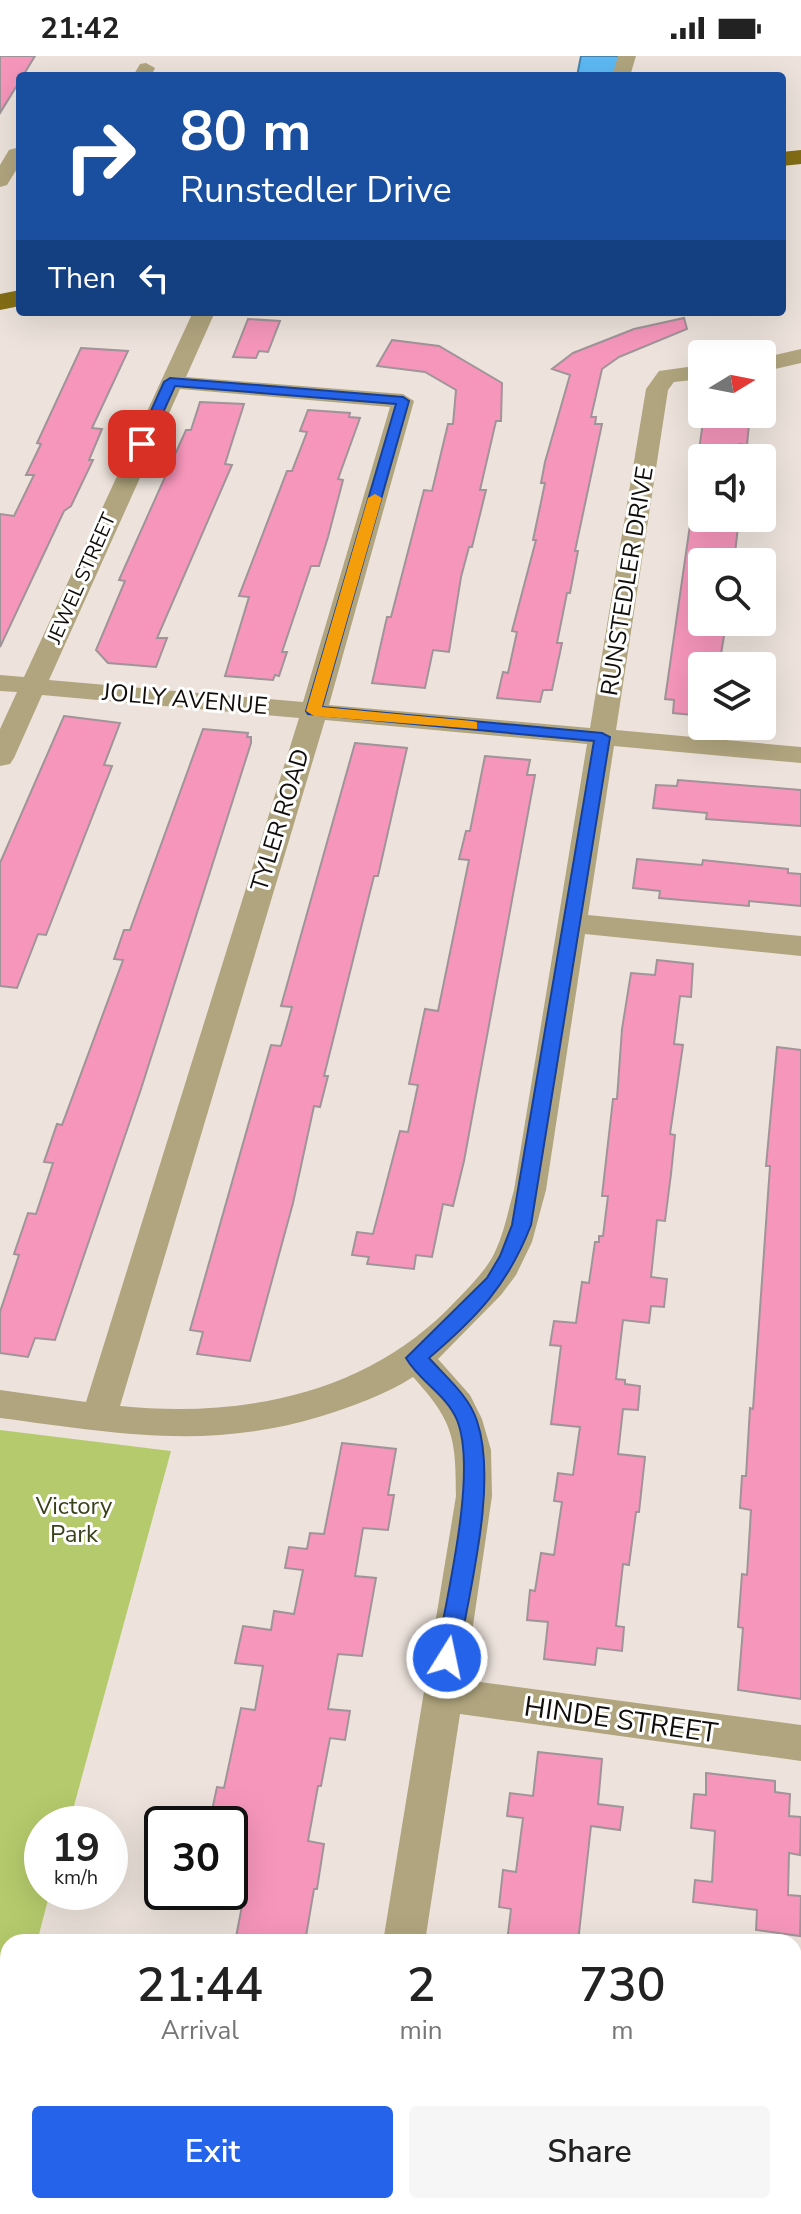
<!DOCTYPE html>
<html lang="en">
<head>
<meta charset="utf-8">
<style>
  :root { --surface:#fff; --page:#f6f6f6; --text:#222; --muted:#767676; --accent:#2563eb }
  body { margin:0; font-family:"Nunito Sans",sans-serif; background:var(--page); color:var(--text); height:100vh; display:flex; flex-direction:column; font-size:30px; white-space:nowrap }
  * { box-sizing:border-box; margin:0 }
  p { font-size:26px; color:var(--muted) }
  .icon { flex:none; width:44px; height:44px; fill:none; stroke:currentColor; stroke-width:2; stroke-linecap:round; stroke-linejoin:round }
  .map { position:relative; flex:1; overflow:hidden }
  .sheet { position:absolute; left:0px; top:1878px; width:802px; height:280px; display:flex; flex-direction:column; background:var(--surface); border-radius:24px 24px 0 0; box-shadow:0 8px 32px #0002 }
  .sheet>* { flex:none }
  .hud { position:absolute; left:16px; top:16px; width:770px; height:244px; border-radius:8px; box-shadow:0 8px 32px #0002; background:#1a4fa0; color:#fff; overflow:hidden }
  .needle { width:52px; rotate:80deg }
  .tools { position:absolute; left:688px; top:284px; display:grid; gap:16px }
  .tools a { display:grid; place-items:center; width:88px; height:88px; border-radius:8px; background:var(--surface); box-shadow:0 8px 32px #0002; font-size:40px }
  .speed { position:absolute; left:24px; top:1750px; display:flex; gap:16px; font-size:40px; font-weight:700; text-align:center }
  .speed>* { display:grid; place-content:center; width:104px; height:104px; border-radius:50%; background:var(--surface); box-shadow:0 8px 32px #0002; line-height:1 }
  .speed small { font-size:20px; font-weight:400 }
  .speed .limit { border:4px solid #111; border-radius:12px; background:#fff; color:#111 }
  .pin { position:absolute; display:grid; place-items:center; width:68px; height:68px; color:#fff; margin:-34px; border-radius:16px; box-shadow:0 4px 12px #0006 }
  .me { position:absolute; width:88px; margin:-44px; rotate:10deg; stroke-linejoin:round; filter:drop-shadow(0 0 6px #0008) }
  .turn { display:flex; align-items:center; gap:28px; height:168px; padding:0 32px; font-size:36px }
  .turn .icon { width:104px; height:104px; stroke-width:2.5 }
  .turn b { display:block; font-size:56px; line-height:68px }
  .then { display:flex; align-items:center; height:76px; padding:0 32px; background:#0003; gap:16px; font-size:30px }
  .eta { display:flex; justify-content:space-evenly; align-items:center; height:136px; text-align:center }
  .eta b { font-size:48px; font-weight:600; line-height:56px }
  .action { display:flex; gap:16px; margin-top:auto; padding:16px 32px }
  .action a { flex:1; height:92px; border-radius:8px; background:var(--accent); color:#fff; font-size:32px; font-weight:600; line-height:92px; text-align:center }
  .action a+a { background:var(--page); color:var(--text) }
  .status { display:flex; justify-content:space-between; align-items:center; height:56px; padding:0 40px; background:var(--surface); direction:ltr }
  .status svg { height:22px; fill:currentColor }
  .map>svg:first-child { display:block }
  .green { fill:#b5ca6c }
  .water { fill:#5db9f4; stroke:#4685ae; stroke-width:2 }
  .building { fill:#f696bb; stroke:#a09498; stroke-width:2 }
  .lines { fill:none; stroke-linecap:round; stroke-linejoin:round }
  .minor { fill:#b0a57e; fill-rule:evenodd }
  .major { fill:#846e15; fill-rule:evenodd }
  .route { fill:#2563eb; stroke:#184099; stroke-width:2 }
  .slow { fill:#f59e0b }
  .labels { text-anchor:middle; stroke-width:6; stroke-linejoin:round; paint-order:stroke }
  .far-street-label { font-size:20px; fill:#110d0b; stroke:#fff }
  .street-label { font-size:24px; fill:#110d0b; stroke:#fff }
  .park-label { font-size:24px; fill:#39421a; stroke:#fff }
  .near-street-label { font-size:28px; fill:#110d0b; stroke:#fff }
</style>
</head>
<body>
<div class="status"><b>21:42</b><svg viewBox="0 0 49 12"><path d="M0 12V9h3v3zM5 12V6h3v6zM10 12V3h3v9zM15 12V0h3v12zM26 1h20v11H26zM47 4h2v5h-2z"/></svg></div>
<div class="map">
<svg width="801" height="2158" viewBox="0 0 801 2158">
  <rect width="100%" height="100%" fill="#ede3dc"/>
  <!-- green -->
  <path class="green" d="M0,1374l171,21 -102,373h-27v68h8l-13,50h-29v106l-8,29z"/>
  <!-- water -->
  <path class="water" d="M581,0h39l-6,20h-37z"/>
  <!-- building -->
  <path class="building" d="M0,0h35l-35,57z
    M684,262l3,11 -68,28 -17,12 -11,48h5l-1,7h7l-27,127h3l-8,42h-3l-10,50h5l-10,47h-9l-3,12 -43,-4 6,-26 5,1 9,-41 -5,-1 24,-91h-3l12,-57h-4l4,-21 25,-87 -18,-6 21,-16 61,-24z
    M248,263l32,2 -12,31 -9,-1 -3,7 -23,-1z
    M392,284l47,6 63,37 -1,38h-5l-16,69h6l-14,57h-3l-8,30 -12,75 -16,-2 -8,38 -53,-5 15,-66h4l33,-127 8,1 16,-67h5l3,-34 -31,-18 -48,-6z
    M81,292l47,3 -36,77 10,1 -13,31h4l-22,46 -7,5 -64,136v-133l14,2 20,-41h-8l15,-31 -4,-1z
    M200,346l44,2 -19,60 7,1 -75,173h10l-11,29 -48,-4 -12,-13 29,-69 -6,-1 67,-150h5z
    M308,354l42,3 -1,4 11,1 -22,61 5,1 -15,57 -9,29h-8l-29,86h5l-8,24 -4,-1 -2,5 -48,-4 24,-79 -10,-1 48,-125h5l15,-39 -7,-1z
    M704,358h46l-3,31 -8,-1 -1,14h-40z
    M691,462h48l-5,44h-32v60l24,2 -7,42h-17v50l-29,-3 1,-13 -9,-1z
    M64,660l56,7 -16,42 8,1 -66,169 -8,-1 -21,54 -17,-2v-123z
    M203,673l45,4 -1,4h4v6l-110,346 -86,251 -20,-2 -7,19 -28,-4v-41l19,-57 -5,-1 14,-41 8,1 17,-51 -9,-1 13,-38 5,1 61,-165 -9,-1 10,-29h6z
    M355,687l52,5 -29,128h-4l-50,200h4l-8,31 -6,-1 -21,97 -43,158 -53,-7 6,-22 -13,-2 81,-285 10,1 11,-39 -11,-1z
    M485,700l45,4 -3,15h8l-71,386 -11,45 -10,-2 -11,53 -16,-2 -2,14 -47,-5 2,-7 -17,-2 5,-23 16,2 27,-103 8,1 10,-47 -9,-1 16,-75 13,2 31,-151 -10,-1 7,-28h4z
    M678,724l123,10v36l-95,-7 1,-6 -54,-5 3,-23 21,1z
    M637,803l65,6 1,-5 85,9v4l13,1v32l-52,-5v5l-90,-8 1,-7 -27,-3z
    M657,904l36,4 -2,33 -11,-1 -6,48 9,1 -13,89 5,1 -4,39 -6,47 -8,-1 -6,57 16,2 -3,28 -13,-1 -2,17 -26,-3 -7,59 9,1v4l15,2 -2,24 -15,-1 -5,45 27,3 -6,55h-3l-7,53 -6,-1 -7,62 8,1 -2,24 -25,-3 -2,17 -51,-6 4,-37 -21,-2 3,-30 5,1 6,-38 13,2 8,-53 -8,-1 4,-28 15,2 7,-48 -29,-3 10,-78 -11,-1 4,-24 22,2 6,-41 7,1 6,-41h4v-6h4l5,-40h-6l11,-97h4l5,-70 9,-56 24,2z
    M777,991l24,3v649l-63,-9 5,-62 -5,-1 4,-53 5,1 4,-65 -11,-2 2,-32h4l4,-68 3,1 17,-243h-4z
    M342,1387l54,6 -8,46h6l-6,35 -25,-2 -8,48 21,2 -14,78 -24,-2 -10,55 22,2 -5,29 -15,-2 -9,48h-3l-10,55 16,3 -7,45h-3l-9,53h-70l12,-62 -17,-2v-54h-21l8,-37 7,1 17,-80 14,2 8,-44 -28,-3 8,-37 28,4 3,-19 20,3 9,-44 -18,-2 4,-21 18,2 3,-16 14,1z
    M538,1696l64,7 -4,45 25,3 -3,23 -29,-4 -13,116h-71l4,-33 -12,-2 4,-37 13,2 7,-54 -16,-2 3,-23 23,3z
    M706,1717l69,8v11l15,2 -1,22 12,1 -1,38 -11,-2 -1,42 13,1 -1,40 -44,-6 1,-20 -64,-8 2,-22 17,2 3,-51 -24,-3 3,-34 12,1z"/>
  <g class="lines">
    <!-- minor -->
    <path class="minor" d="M618,0h18l-6,20h-18z
      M146,7l9,5 -4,8h-18l7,-12z
      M16,92l4,1v15l-13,21 -7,2v-22l9,-15z
      M193,256h22l-29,65 217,17 11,7 -85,304 261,23 56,-339 13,-18 43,-6v14l-28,3 -6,8 -52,340 185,17v16l-187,-17 -26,169 213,21v20l-216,-22 -39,256 -14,52 -16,33 -15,20 -63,64 32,36 12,24 9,31 1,46 -27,184 336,45v36l-341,-47 -35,228h-42l73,-446c0,-59 -3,-75 -43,-119 -28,18 -60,29 -91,39 -115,35 -206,17 -322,2v-28l86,12 213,-684 -257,-23 -28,63 -4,6 -10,2v-37l17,-37 -17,-1v-16l24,2zM180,333l210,18 -87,295 -254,-22zM325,664l262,24 -73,446c-6,21 -10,44 -20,64 -11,21 -31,39 -47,56 -87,86 -209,108 -327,96z
      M801,293v14l-39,9v-14z
      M341,2150h46l-1,8h-46z"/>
    <!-- major -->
    <path class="major" d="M801,94v14l-19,2v-14z
      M20,234v16l-20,4v-16z"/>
  </g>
  <!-- route -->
  <path class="route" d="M170,322l233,19 6,4 -87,306 280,26 8,4 -79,488c-23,60 -54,92 -102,133 17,19 40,38 48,63 21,63 -8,170 -19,237l-3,6 -8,3 -8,-3 -3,-6c10,-59 42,-186 21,-238 -10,-25 -38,-39 -51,-62l81,-80 13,-22 12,-31 82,-484 -286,-27 -2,-3 90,-307 -221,-18 -26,58 -11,3 -2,-3 28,-62z"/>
  <!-- slow -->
  <path class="slow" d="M375,438l7,4 -60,209 150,14 5,1v7l-163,-13 -8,-5 62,-213z"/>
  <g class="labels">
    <!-- far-street labels -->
    <g class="far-street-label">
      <text transform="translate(81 522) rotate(-66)" y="7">JEWEL STREET</text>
    </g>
    <!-- street labels -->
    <g class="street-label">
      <text transform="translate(627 525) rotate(-81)" y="8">RUNSTEDLER DRIVE</text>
      <text transform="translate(185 643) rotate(5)" y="8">JOLLY AVENUE</text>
      <text transform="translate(280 764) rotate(-73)" y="8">TYLER ROAD</text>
    </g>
    <!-- park labels -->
    <g class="park-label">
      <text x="74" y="1458">Victory<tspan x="74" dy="28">Park</tspan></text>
    </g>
    <!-- near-street labels -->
    <g class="near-street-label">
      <text transform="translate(621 1663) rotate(8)" y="10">HINDE STREET</text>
    </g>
  </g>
</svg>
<div class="tools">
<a><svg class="needle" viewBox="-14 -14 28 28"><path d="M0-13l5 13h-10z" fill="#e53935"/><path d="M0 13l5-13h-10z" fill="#767676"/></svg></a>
<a><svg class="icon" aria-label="sound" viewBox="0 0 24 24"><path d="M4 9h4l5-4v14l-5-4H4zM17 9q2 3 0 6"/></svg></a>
<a><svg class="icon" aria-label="search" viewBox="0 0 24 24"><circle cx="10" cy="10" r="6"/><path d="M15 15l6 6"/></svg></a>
<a><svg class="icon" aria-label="layers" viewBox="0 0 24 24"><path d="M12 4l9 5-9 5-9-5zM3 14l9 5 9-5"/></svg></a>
</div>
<div class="speed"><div>19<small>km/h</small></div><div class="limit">30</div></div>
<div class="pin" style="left:142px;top:388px;background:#d93025"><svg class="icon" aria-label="arrive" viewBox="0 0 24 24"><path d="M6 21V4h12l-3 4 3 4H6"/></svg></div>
<svg class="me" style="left:447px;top:1602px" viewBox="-20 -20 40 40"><circle r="17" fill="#2563eb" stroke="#fff" stroke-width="3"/><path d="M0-11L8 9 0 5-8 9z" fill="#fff"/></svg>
<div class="hud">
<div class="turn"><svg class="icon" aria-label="right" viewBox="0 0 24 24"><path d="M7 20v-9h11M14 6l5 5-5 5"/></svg><div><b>80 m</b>Runstedler Drive</div></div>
<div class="then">Then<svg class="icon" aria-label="left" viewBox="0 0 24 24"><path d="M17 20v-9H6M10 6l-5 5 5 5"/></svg></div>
</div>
<section class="sheet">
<div class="eta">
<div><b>21:44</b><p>Arrival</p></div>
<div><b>2</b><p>min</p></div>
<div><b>730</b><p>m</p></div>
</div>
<div class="action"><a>Exit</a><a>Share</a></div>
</section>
</div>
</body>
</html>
